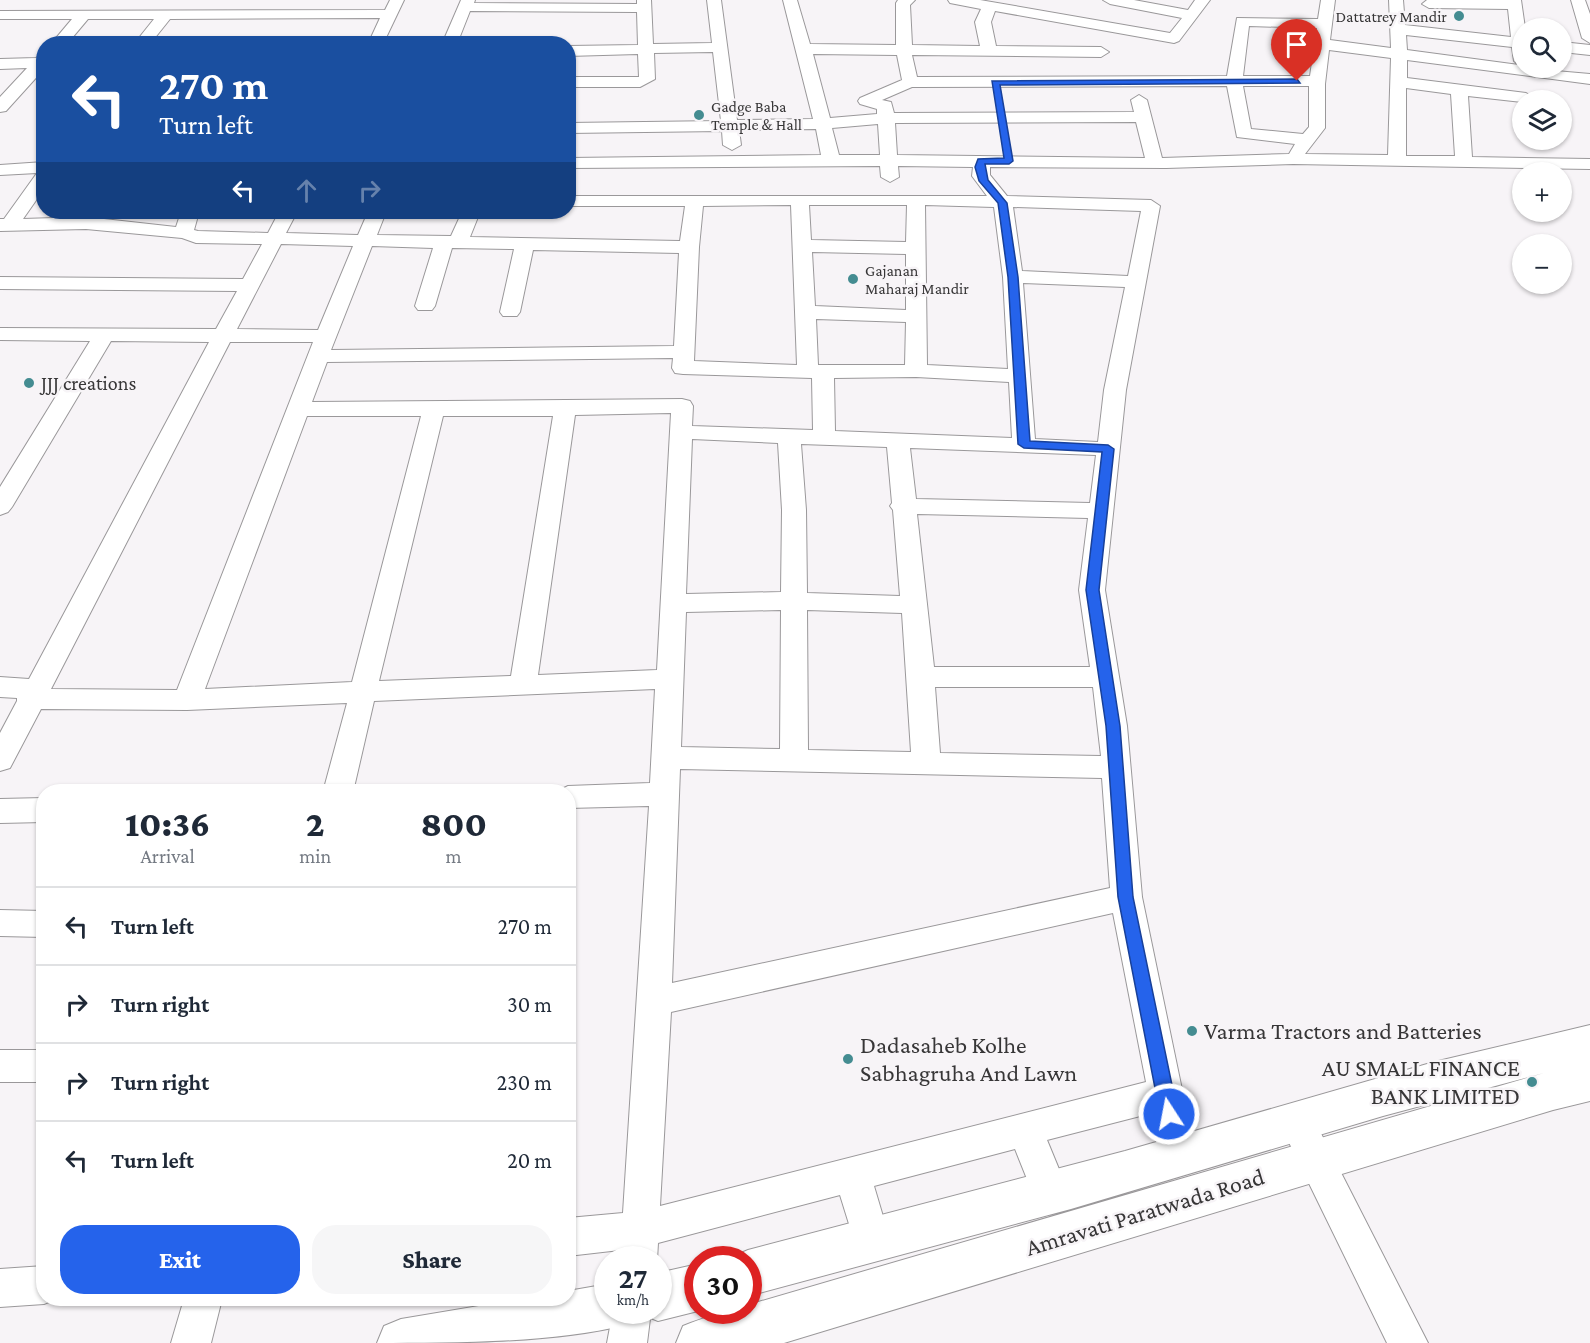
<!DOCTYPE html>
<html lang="en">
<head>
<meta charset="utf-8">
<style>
  :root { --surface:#fff; --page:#f6f6f7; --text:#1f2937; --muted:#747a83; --line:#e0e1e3; --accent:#2563eb }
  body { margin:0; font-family:"Crimson Pro",serif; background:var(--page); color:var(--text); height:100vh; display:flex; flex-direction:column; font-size:22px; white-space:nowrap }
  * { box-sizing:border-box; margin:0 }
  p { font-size:20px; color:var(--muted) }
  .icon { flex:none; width:33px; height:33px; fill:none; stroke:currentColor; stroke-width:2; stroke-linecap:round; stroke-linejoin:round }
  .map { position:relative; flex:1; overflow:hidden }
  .panel { position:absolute; left:36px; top:784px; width:540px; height:522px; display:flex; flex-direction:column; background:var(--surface); border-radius:24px; box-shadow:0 2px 4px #0004 }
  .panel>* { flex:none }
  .banner { position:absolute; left:36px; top:36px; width:540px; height:183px; border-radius:24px; box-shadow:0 2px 4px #0004; background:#1a4fa0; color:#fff; overflow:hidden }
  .controls { position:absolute; left:1512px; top:18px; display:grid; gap:12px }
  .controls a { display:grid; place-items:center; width:60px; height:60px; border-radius:50%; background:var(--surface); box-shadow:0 2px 4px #0004; font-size:30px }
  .speed { position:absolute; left:594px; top:1246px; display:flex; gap:12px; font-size:30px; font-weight:700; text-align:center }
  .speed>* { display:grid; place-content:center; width:78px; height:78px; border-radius:50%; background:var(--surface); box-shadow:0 2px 4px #0004; line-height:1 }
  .speed small { font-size:15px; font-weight:400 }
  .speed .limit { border:9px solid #d22; background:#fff; color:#111 }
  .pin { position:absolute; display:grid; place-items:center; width:51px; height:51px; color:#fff; margin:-62px -26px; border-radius:50% 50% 50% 0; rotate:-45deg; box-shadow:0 0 6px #0007 }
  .pin .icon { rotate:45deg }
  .me { position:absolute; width:66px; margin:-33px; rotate:349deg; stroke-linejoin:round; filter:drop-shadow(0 0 4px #0008) }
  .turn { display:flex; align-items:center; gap:21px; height:126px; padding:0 24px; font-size:27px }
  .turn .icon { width:78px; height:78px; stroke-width:2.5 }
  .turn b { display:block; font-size:42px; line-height:51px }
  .lanes { display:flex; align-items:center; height:57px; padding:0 24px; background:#0003; justify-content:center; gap:30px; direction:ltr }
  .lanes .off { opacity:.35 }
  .eta { display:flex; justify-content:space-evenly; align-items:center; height:102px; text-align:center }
  .eta b { font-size:36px; font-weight:800; line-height:42px }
  .action { display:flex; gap:12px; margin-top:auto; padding:12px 24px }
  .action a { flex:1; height:69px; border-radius:24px; background:var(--accent); color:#fff; font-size:24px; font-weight:800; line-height:69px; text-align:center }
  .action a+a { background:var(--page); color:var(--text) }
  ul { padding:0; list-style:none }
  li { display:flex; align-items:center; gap:18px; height:78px; padding:0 24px; border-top:2px solid var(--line) }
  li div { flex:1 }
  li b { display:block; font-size:22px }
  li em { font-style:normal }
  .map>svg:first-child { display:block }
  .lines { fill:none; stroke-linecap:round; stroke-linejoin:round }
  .minor-casing { stroke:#9a989a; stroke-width:2 }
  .major-casing { stroke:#9a989a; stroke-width:2 }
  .minor { fill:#fff; fill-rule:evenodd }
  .major { fill:#fff; fill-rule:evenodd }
  .route { fill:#2563eb; stroke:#184099; stroke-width:1.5 }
  .poi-dot { fill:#448c91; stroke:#f7f4f7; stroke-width:2 }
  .labels { text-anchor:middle; stroke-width:5; stroke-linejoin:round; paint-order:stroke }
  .far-poi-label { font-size:16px; fill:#373637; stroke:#f7f4f7; text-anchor:start }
  .poi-label { font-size:20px; fill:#373637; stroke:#f7f4f7; text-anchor:start }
  .near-poi-label { font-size:24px; fill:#373637; stroke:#f7f4f7; text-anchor:start }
  .near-street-label { font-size:24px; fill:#373637; stroke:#f7f4f7 }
</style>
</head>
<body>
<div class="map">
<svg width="1590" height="1343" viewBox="0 0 1590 1343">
  <rect width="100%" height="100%" fill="#f7f4f7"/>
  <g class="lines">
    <!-- minor casing -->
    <g class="minor-casing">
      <path id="minor" d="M390,0h14l-21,44h-15l12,-26 -210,1 -20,25h-16l20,-25h-66l-21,25h-16l21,-25h-72v-8l385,-1z
        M461,0h14l-1,3 163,1v-4h14l2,44 59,-1 -5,-43h14l16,120 76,-1 -30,-119h14l13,44 86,1v-42l2,-3h17l-5,5 2,40 68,1 -5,-24 6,-13 -31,-6 -2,-3h32l190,33 12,-15 -72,-14 -7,-4h31l54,10 7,-10h15l-31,41 -5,2 -179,-32 -4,11 5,24 105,1 8,5 -8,5 -189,-2 5,22 310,-1 10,-58 81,1 3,-19h14l-5,40 61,8 -2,-48h14l2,25 106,12 -3,-28 -79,-1 -7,-4 5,-4h94l4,28h-3v40l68,6v10l-183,-24v18l119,15 8,5 -12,4 -54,-6 4,61 118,2v10l-297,-5 -127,4 -176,-1v8l17,21 144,4 9,6 -34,184 -21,200 22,136 15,171 54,260 -5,12 -13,5 -13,-5 -5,-12 -8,-44 -105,27 21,51 -5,13 -13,5 -13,-5 -22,-55 -141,37 16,54 -6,13 -13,6 -13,-6 -18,-58 -182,48 -1,17h-38l1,-10 -52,6v-38l55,-5 26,-407 -81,2v-16h-12l12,-6 82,-3 5,-94 -281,12 -21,91h-30l24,-89 -160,7 -146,-1 -31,59 -10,3v-38l17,-32v-3l-17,-1v-20l29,2 180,-337 -98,-1 -99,166 -4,5 -8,3v-28l90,-146 -90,-1v-12l216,1 21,-38 -237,-2v-12l243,2 19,-35 -66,-1 -14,-5 -96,-9 -86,2v-12h4l33,-46 -37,2v-10l44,-3v27l-21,30 63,-2 90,10 5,-15h18l-5,18 4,1 70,2 11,-21h18l-11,21 72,2 10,-23h18l-9,23 74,1 11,-24h18l-10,25 210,4 5,-35h-117v-10h419l-15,-20 1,-9 -75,-1 1,11 -9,5 -9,-5 -1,-11 -312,2v-10l253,-3 -5,-26 -77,1 2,15 -9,5 -9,-5 -1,-14 -154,2v-10l153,-2 -8,-69 -59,1 1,26 -15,8h-72v-10h71l-1,-23 -70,2v-10l70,-1 -1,-33 -167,-1 -13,33h-15zM1249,26l68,2 -7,48h-67zM1406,35l106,12 2,14 5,4 -112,-15zM1329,50l62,8 -3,97 -83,-1 20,-26v-44zM813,54l84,1 5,25 -42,18 -2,3 2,3 17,5v5l-47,4zM1227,86l10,51 58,7 -6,10 -127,4 -15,-58 -8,-5 -8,5 3,12 -240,1 -3,-11 -9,-2 30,-13zM1243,86h66v41l-6,7 -52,-5zM1406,88l45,6 4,62h-49zM1136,122l9,36 -248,-3 -2,-32zM878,124l2,31h-41l-7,-27zM791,205l6,160 -103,-4 5,-114 4,-41zM809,205h98l-1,37 -95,-2zM925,205l69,2 9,70 5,92 -81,-4zM1013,207l128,4 -13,65 -106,-5zM281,244l72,2 -35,84 -81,-1zM372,246l61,2 -18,58 3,4h14l3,-4 17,-58 62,1 -14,63 3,4h14l3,-4 13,-62 146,3 -5,93 -343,4zM812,252l94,2v56l-91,-4zM1023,283l102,4 -21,103 -6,52 -63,-3zM816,319l90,3 -1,43h-87zM230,342h83l-136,348 -126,-1zM673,358l-1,10 3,5 8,1 129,4 1,52 -121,-4 1,-20 -3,-5 -8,-2 -370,3 15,-40zM916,377l93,5 3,56 -177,-7 -1,-53zM671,413l-14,257 -119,5 37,-260zM307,416h114l-69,266 -147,7zM443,416h110l-42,260 -132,5zM692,439l86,4 4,67 -1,82 -95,2zM801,444l86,3 5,56 -2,3 3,4 7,86 -93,-3 -1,-83zM910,448l186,7 -6,48 -174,-4zM917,514l171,4 -9,72 11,77h-156zM781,610l-1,139 -99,-2 5,-135zM807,610l95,3 9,139 -103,-2zM935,687h158l8,69 -161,-3zM680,769l422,9 8,110 -438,95zM1113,913l33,169 -486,124 11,-194z
        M1571,0h14l5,14v29l-8,-5z
        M1562,42l28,3v10l-28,-3z
        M44,54v15l-38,42 -6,1v-15l27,-29 -27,1v-10l36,-1z
        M44,798v24l-44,1v-24z
        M0,910l44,1v26l-44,-1z
        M0,1050h44v32h-44z
        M1296,1103l12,5 120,235h-41l-109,-223 6,-12z
        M44,1266v33h12l-12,5 -44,3v-38z
        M184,1299h38l-11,44h-40z
        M613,1311h38l-4,32h-40z"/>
    </g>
    <!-- major casing -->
    <g class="major-casing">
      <path id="major" d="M1590,1025v76l-37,9 -769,233h-108l7,-17c22,-9 42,-15 65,-15v-6l796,-232 -161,43 -312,93 -323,87v-36h-18l2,-3 16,-7 377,-99 309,-89z
        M698,1264v47l-40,10 -17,-7 -1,-3h18v-38z
        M608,1284v27h22l-5,14c-70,18 -173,18 -248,18l7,-17 17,-7 119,-20h48v-8z"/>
    </g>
    <!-- minor -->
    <use href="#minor" class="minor"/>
    <!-- major -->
    <use href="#major" class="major"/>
  </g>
  <!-- route -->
  <path class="route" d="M1297,79l3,4 -300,2 13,76 -4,3h-24l3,16 19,23 11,74 12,164 78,4 6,4 -15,141 21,136 13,171 45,217 -2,6 -7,3 -6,-3 -3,-6 -42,-217 -12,-171 -20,-136 16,-138 -78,-4 -6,-4 -10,-167 -10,-74 -19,-22 -4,-14 3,-8 26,-1 -12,-77z"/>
  <!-- markers -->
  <g class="poi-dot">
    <circle cx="1459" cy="16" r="6"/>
    <circle cx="699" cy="115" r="6"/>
    <circle cx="853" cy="279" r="6"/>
    <circle cx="29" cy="383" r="6"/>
    <circle cx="1192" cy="1031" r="6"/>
    <circle cx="848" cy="1059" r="6"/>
    <circle cx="1532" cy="1082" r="6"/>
  </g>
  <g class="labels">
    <!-- far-poi labels -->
    <g class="far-poi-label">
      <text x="1447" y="22" text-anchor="end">Dattatrey Mandir</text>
      <text x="711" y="112">Gadge Baba<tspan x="711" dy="18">Temple &amp; Hall</tspan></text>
      <text x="865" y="276">Gajanan<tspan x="865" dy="18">Maharaj Mandir</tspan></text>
    </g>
    <!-- poi labels -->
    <g class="poi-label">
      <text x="41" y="390">JJJ creations</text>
    </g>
    <!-- near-poi labels -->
    <g class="near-poi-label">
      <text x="1204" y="1039">Varma Tractors and Batteries</text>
      <text x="860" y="1053">Dadasaheb Kolhe<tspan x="860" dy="28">Sabhagruha And Lawn</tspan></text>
      <text x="1520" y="1076" text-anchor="end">AU SMALL FINANCE<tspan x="1520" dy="28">BANK LIMITED</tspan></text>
    </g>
    <!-- near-street labels -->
    <g class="near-street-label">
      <text transform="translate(1145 1212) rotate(-17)" y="8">Amravati Paratwada Road</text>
    </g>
  </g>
</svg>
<div class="controls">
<a><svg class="icon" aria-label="search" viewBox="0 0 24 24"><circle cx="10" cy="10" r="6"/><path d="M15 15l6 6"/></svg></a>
<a><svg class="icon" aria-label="layers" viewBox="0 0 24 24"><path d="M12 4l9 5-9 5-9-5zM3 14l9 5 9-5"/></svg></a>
<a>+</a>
<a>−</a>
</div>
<div class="speed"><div>27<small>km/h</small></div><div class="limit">30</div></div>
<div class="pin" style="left:1297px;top:81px;background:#d93025"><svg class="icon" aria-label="arrive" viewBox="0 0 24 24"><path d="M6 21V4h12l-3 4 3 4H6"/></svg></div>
<svg class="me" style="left:1169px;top:1114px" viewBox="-20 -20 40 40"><circle r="17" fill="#2563eb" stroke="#fff" stroke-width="3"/><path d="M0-11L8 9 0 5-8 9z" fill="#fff"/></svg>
<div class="banner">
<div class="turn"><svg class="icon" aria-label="left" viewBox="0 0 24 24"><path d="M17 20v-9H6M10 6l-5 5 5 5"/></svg><div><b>270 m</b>Turn left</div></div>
<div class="lanes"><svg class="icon" aria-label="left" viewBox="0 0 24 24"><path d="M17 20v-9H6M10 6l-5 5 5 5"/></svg><svg class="icon off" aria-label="ahead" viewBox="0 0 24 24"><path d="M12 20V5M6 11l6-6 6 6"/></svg><svg class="icon off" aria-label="right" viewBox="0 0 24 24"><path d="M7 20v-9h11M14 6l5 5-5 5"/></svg></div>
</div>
<section class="panel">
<div class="eta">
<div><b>10:36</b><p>Arrival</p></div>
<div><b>2</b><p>min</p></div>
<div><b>800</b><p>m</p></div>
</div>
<ul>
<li><svg class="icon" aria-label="left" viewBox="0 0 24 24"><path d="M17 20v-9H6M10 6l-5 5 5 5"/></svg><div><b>Turn left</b></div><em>270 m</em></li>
<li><svg class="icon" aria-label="right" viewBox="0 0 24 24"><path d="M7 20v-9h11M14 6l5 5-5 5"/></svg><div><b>Turn right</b></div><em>30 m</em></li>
<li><svg class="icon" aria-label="right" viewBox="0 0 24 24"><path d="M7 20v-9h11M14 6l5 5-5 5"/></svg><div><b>Turn right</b></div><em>230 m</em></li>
<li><svg class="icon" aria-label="left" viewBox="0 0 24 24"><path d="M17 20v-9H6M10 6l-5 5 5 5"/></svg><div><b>Turn left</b></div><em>20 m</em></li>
</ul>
<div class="action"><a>Exit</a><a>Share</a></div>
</section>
</div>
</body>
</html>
